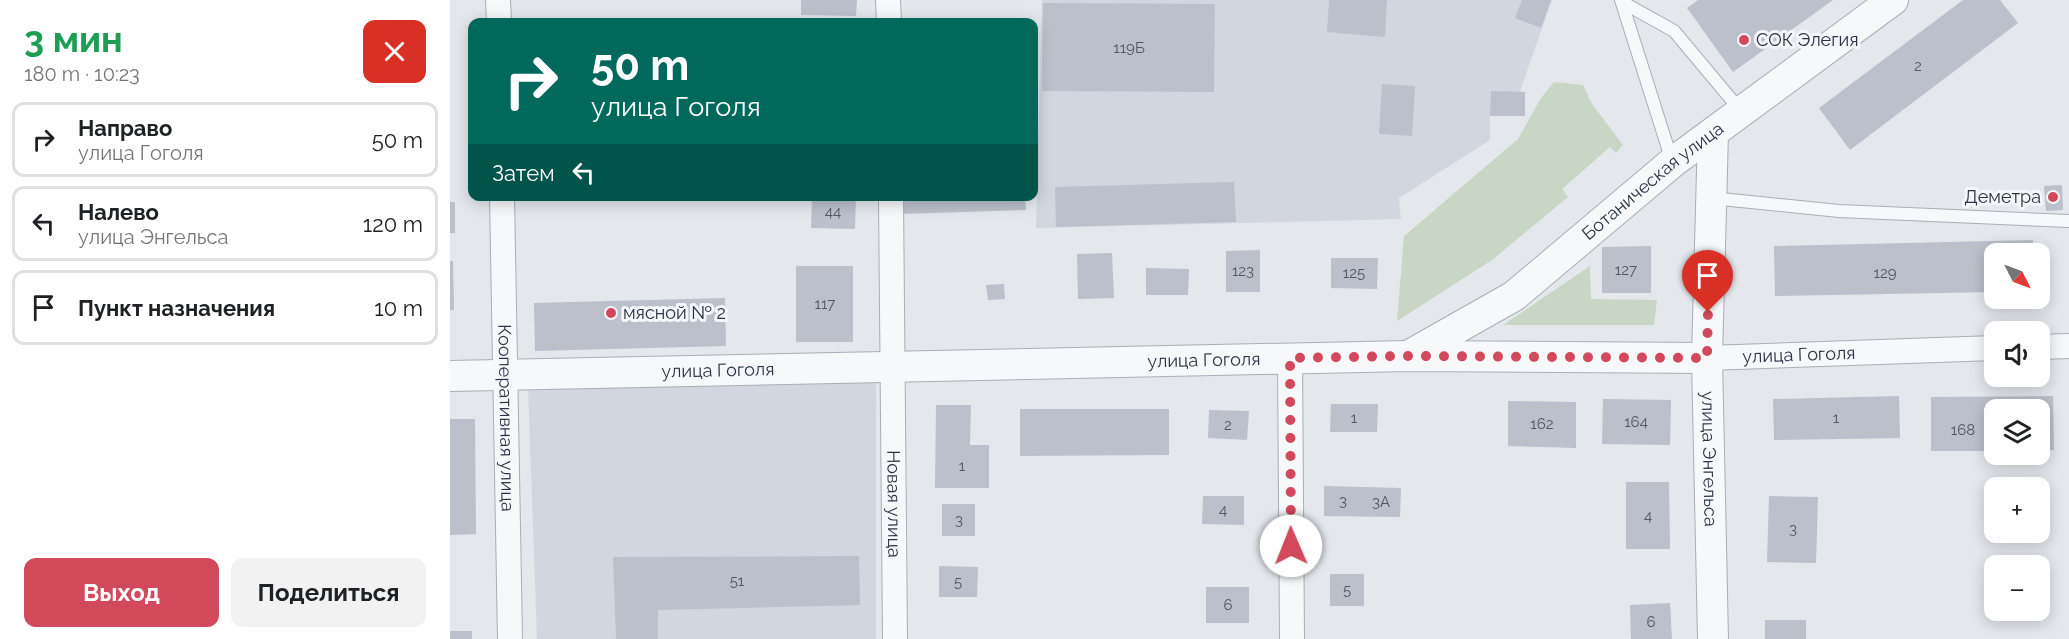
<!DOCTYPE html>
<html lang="ru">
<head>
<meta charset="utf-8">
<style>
  :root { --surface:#fff; --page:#f2f2f2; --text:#202124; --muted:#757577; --line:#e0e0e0; --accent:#d1495b }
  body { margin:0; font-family:Raleway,sans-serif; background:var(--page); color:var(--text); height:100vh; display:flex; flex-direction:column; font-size:22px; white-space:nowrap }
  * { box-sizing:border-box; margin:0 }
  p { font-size:20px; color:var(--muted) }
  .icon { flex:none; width:33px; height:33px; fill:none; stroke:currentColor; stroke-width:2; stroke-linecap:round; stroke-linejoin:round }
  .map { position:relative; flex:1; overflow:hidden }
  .sheet { display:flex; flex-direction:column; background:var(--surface); width:450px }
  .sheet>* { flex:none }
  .top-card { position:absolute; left:18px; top:18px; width:570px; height:183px; border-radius:12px; box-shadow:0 3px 15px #0003; background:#00695c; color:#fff; overflow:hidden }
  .needle { width:39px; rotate:132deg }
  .fabs { position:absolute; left:1534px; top:243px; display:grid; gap:12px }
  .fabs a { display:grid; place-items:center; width:66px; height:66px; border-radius:12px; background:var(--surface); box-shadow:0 3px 15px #0003; font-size:30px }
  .pin { position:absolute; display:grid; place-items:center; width:51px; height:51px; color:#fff; margin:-62px -26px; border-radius:50% 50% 50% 0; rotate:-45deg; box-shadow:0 0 6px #0007 }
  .pin .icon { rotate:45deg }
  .me { position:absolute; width:66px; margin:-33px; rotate:359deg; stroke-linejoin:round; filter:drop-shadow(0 0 4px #0008) }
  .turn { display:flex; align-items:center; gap:21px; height:126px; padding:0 24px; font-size:27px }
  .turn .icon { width:78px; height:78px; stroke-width:2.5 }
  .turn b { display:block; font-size:42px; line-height:51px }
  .then { display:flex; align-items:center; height:57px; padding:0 24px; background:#0003; gap:12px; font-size:22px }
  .round { display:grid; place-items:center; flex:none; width:63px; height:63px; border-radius:12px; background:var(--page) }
  .headline { display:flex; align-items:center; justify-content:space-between; height:102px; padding:0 24px }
  h1 { font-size:36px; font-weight:700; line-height:45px; color:#1e9e55 }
  .button { display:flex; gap:12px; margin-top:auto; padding:12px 24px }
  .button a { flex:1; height:69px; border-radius:12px; background:var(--accent); color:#fff; font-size:24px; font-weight:700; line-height:69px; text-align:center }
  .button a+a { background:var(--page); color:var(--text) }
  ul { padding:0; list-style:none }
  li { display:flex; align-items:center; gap:18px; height:75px; margin:0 12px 9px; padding:0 12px; border:3px solid var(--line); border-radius:12px }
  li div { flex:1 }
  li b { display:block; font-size:22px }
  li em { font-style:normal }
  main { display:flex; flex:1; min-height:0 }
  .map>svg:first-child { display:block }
  .built { fill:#d2d6de }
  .green { fill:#c9d6c5 }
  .building { fill:#bbc0ca }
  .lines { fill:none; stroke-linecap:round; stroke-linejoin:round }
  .service-casing { stroke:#a9aeb7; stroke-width:14 }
  .minor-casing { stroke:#a9aeb7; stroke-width:26 }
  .tertiary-casing { stroke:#a9aeb7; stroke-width:32 }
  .service { stroke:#f7f8fa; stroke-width:12 }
  .minor { stroke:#f7f8fa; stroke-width:24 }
  .tertiary { stroke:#f7f8fa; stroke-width:30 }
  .route { stroke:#d1495b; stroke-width:10; stroke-dasharray:0 18 }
  .poi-dot { fill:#d1495b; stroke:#f4f6f9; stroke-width:2 }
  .labels { text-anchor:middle; stroke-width:6; stroke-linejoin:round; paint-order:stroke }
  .number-label { font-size:15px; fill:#4f5766 }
  .poi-label { font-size:18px; fill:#2b3445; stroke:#f4f6f9; text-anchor:start }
  .street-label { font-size:18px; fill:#2b3445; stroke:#f4f6f9 }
</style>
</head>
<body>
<main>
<section class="sheet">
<div class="headline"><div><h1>3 мин</h1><p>180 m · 10:23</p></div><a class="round" style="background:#d93025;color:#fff"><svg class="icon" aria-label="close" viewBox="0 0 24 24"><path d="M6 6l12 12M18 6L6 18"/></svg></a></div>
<ul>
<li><svg class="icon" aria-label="right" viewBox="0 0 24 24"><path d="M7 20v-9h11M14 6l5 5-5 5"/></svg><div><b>Направо</b><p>улица Гоголя</p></div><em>50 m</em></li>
<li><svg class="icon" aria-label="left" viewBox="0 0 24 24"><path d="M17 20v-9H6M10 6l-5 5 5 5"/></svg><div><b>Налево</b><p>улица Энгельса</p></div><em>120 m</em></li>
<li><svg class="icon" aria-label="arrive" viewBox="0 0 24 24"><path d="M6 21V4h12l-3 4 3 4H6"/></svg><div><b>Пункт назначения</b></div><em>10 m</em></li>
</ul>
<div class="button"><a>Выход</a><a>Поделиться</a></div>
</section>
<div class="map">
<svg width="1619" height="639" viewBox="0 0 1619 639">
  <rect width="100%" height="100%" fill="#e4e7ec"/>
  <!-- built -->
  <path class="built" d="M592,0h510l-32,91 5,1v24h-35v24l-91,58 2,21 -365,9z
    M426,382v257h-339l-9,-252z"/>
  <!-- green -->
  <path class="green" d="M1104,82l29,3 9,19 31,41 -7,8 -6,-6 -48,42 6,8 -76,63 -95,61 7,-85 114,-97 23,-41z
    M1140,266l1,33 66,1 -3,25h-151z"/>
  <!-- building -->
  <path class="building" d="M351,0h56l-1,16 -55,-1z
    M879,0h58l-2,37 -58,-5z
    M1072,0h29l-10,28 -26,-10z
    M1248,0h135l-100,72 -46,-64z
    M1513,0h37l18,23 -168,127 -31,-42z
    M593,3l172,1 -1,88 -172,-1z
    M932,84l33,2 -3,50 -33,-2z
    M1041,91l34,1v24h-35z
    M784,182l2,40 -180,5 -1,-40z
    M1612,185l1,25 -17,1 -2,-25z
    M362,196h44l-1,33 -44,-1z
    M450,196h125l1,14 -126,4z
    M0,202h5v31h-5z
    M1583,240v14h-38v38l-220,4 -1,-50z
    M1201,246v47h-49v-46z
    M810,250v42h-34v-41z
    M662,253l2,45 -36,1 -1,-45z
    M881,258h47l-1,31 -46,-1z
    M0,261h3l1,49h-4z
    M346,266h57v76h-57z
    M696,268l43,1 -1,26h-42z
    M554,284l1,15 -17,1 -2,-15z
    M275,298l1,48 -191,5 -1,-48z
    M1449,396l1,42 -126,2 -1,-41z
    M1603,396l1,54h-14v-40h-45v41h-64v-54z
    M1153,399l68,1 -1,45 -68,-1z
    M1058,401l68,1v46l-68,-2z
    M881,404h47l-1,28h-47z
    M486,405h35l-1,40h19v43h-54z
    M570,409h149v46l-149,1z
    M759,410l40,1 -2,29 -39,-2z
    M0,419h25l1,115 -26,1z
    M1176,482h43l1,67h-44z
    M874,486l77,2 -1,29 -76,-1z
    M753,496h41v29l-42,-1z
    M1319,496l49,1 -2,66 -49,-1z
    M492,504h33v32h-33z
    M409,556l1,49 -202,5v29h-42l-3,-82z
    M489,566l39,1 -1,30h-38z
    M880,574h34v32h-34z
    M756,587h43v36h-43z
    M1220,603l2,36h-41l-1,-34z
    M1315,620h41v19h-41z
    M0,631h22v8h-22z"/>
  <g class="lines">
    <!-- service casing -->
    <g class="service-casing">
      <path id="service" d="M1171,0l51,161
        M1172,2l52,29 67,80
        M1261,198l128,13 230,10"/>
    </g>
    <!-- minor casing -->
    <g class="minor-casing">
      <g id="minor">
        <path d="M48,0l1,22"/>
        <path d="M438,0l1,22"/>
        <path id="s1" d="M52,196l8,443"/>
        <path id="s2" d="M441,196l4,443"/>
        <path d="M1590,347l29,-1"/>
        <path d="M840,358l2,281"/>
        <path id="s3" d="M1257,358l288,-10"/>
      </g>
    </g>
    <!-- tertiary casing -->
    <g class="tertiary-casing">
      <g id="tertiary">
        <path id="s4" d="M1263,133l-6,225 6,281"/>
        <path id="s5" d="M958,356l106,-60 159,-134 220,-162"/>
        <path id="s6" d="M0,376l958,-20 299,2"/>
      </g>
    </g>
    <!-- service -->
    <use href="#service" class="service"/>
    <!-- minor -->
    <use href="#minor" class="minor"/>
    <!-- tertiary -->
    <use href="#tertiary" class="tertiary"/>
  </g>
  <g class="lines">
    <!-- route -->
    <path class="route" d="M841,546l-1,-188 118,-2 299,2 1,-46"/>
  </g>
  <!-- markers -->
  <g class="poi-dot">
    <circle cx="1294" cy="40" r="6"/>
    <circle cx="1603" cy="197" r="6"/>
    <circle cx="161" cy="313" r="6"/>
  </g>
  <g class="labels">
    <!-- number labels -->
    <g class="number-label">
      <text x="679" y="53">119Б</text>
      <text x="1468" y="71">2</text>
      <text x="383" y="217">44</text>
      <text x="1176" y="275">127</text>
      <text x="793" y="276">123</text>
      <text x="904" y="278">125</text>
      <text x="1435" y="278">129</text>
      <text x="375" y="309">117</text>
      <text x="904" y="423">1</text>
      <text x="1386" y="423">1</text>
      <text x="1186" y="427">164</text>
      <text x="1092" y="429">162</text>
      <text x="778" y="430">2</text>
      <text x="1513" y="435">168</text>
      <text x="512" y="471">1</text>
      <text x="893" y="506">3</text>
      <text x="931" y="507">3А</text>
      <text x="773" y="515">4</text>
      <text x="1198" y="521">4</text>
      <text x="509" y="525">3</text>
      <text x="1343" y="534">3</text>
      <text x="287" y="586">51</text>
      <text x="508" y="587">5</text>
      <text x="897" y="595">5</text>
      <text x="778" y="610">6</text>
      <text x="1201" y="627">6</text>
    </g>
    <!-- poi labels -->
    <g class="poi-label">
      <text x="1306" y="46">СОК Элегия</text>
      <text x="1591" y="203" text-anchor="end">Деметра</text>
      <text x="173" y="319">мясной № 2</text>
    </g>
    <!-- street labels -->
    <g class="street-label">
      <text dy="6" stroke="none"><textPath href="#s5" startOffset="302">Ботаническая улица</textPath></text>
      <text dy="6" stroke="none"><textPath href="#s3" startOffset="92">улица Гоголя</textPath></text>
      <text dy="6" stroke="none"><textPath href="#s6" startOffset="754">улица Гоголя</textPath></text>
      <text dy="6" stroke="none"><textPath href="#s6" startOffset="268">улица Гоголя</textPath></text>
      <text dy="6" stroke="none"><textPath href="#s1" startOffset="222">Кооперативная улица</textPath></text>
      <text dy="6" stroke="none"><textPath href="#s4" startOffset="326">улица Энгельса</textPath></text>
      <text dy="6" stroke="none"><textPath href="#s2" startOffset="308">Новая улица</textPath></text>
    </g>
  </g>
</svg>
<div class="fabs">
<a><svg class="needle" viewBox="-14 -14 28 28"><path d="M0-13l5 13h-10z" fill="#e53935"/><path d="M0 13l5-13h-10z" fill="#757577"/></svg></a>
<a><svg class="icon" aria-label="sound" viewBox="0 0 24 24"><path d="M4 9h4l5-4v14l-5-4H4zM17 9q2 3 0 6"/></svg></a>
<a><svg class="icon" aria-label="layers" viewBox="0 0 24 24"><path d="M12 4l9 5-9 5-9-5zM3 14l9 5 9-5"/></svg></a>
<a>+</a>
<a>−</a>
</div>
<div class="pin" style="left:1258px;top:312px;background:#d93025"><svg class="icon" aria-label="arrive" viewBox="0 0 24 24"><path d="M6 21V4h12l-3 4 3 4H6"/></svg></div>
<svg class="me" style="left:841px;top:546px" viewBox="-20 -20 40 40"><circle r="19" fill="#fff"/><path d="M0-13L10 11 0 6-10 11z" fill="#d1495b"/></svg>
<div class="top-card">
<div class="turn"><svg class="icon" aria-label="right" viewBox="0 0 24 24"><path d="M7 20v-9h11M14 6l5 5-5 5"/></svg><div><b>50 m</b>улица Гоголя</div></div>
<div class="then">Затем<svg class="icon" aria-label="left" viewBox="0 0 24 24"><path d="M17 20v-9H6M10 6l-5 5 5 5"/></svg></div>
</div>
</div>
</main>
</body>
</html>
